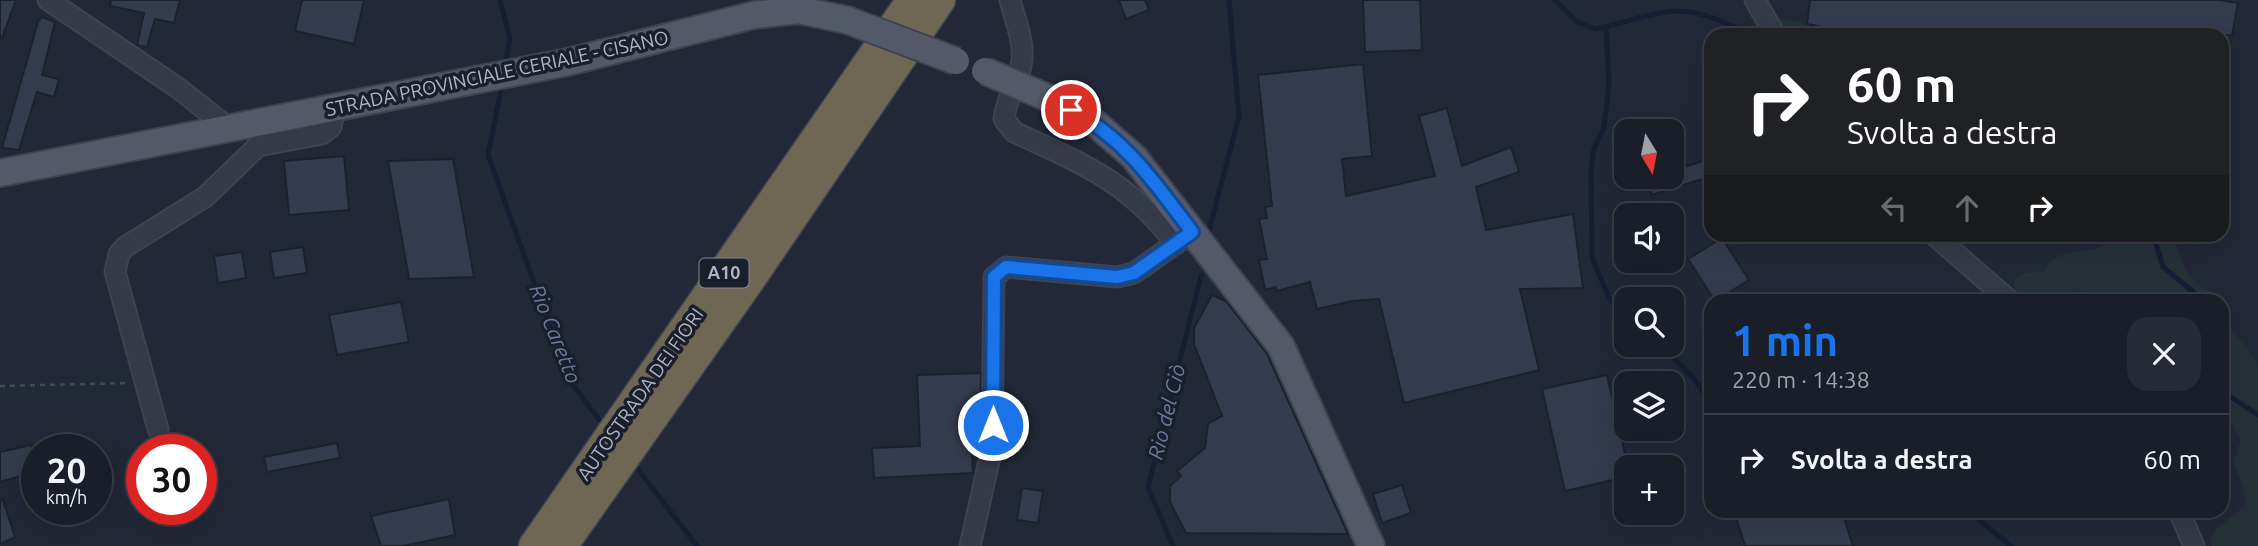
<!DOCTYPE html>
<html lang="it">
<head>
<meta charset="utf-8">
<style>
  :root { --surface:#1a1e29; --page:#272b35; --text:#f1f3f6; --muted:#9fa2a8; --line:#383c46; --accent:#1a73e8 }
  body { margin:0; font-family:Ubuntu,sans-serif; background:var(--page); color:var(--text); height:100vh; display:flex; flex-direction:column; font-size:26px; white-space:nowrap }
  * { box-sizing:border-box; margin:0 }
  p { font-size:23px; color:var(--muted) }
  .icon { flex:none; width:38px; height:38px; fill:none; stroke:currentColor; stroke-width:2; stroke-linecap:round; stroke-linejoin:round }
  .map { position:relative; flex:1; overflow:hidden }
  .details { position:absolute; left:1704px; top:294px; width:525px; height:224px; display:flex; flex-direction:column; background:var(--surface); border-radius:21px; box-shadow:0 7px 28px #0002,0 0 0 2px var(--line) }
  .details>* { flex:none }
  .hud { position:absolute; left:1704px; top:28px; width:525px; height:214px; border-radius:21px; box-shadow:0 7px 28px #0002,0 0 0 2px var(--line); background:#202124; color:#fff; overflow:hidden }
  .needle { width:46px; rotate:170deg }
  .fabs { position:absolute; left:1614px; top:119px; display:grid; gap:14px }
  .fabs a { display:grid; place-items:center; width:70px; height:70px; border-radius:14px; background:var(--surface); box-shadow:0 7px 28px #0002,0 0 0 2px var(--line); font-size:35px }
  .speed { position:absolute; left:21px; top:434px; display:flex; gap:14px; font-size:35px; font-weight:700; text-align:center }
  .speed>* { display:grid; place-content:center; width:91px; height:91px; border-radius:50%; background:var(--surface); box-shadow:0 7px 28px #0002,0 0 0 2px var(--line); line-height:1 }
  .speed small { font-size:18px; font-weight:400 }
  .speed .limit { border:10px solid #d22; background:#fff; color:#111 }
  .pin { position:absolute; display:grid; place-items:center; width:60px; height:60px; color:#fff; margin:-30px; border:4px solid #fff; border-radius:50%; box-shadow:0 2px 7px #0007 }
  .me { position:absolute; width:77px; margin:-38px; rotate:0deg; stroke-linejoin:round; filter:drop-shadow(0 0 5px #0008) }
  .turn { display:flex; align-items:center; gap:24px; height:147px; padding:0 28px; font-size:32px }
  .turn .icon { width:91px; height:91px; stroke-width:2.5 }
  .turn b { display:block; font-size:49px; line-height:60px }
  .lanes { display:flex; align-items:center; height:66px; padding:0 28px; background:#0003; justify-content:center; gap:35px; direction:ltr }
  .lanes .off { opacity:.35 }
  .round { display:grid; place-items:center; flex:none; width:74px; height:74px; border-radius:21px; background:var(--page) }
  .headline { display:flex; align-items:center; justify-content:space-between; height:119px; padding:0 28px }
  h1 { font-size:42px; font-weight:600; line-height:52px; color:var(--accent) }
  ul { padding:0; list-style:none }
  li { display:flex; align-items:center; gap:21px; height:91px; padding:0 28px; border-top:2px solid var(--line) }
  li div { flex:1 }
  li b { display:block; font-size:26px }
  li em { font-style:normal }
  .map>svg:first-child { display:block }
  .green { fill:#243238 }
  .lines { fill:none; stroke-linecap:round; stroke-linejoin:round }
  .stream { stroke:#161e34; stroke-width:5 }
  .building { fill:#343b4e; stroke:#1d212e; stroke-width:2 }
  .minor-casing { stroke:#3f4351; stroke-width:23 }
  .major-casing { stroke:#3f4351; stroke-width:30 }
  .highway-casing { stroke:#404452; stroke-width:33 }
  .path { stroke:#3d4c50; stroke-width:2.5; stroke-dasharray:5 5; stroke-linecap:butt }
  .minor { stroke:#353a48; stroke-width:19 }
  .major { stroke:#535968; stroke-width:26 }
  .highway { stroke:#6d6753; stroke-width:30 }
  .major-bridge-casing { stroke:#3f4351; stroke-width:30; stroke-linecap:butt }
  .major-bridge { stroke:#535968; stroke-width:26 }
  .route-casing { stroke:#114b97; stroke-width:18 }
  .route { stroke:#1a73e8; stroke-width:12 }
  .labels { text-anchor:middle; stroke-width:7; stroke-linejoin:round; paint-order:stroke }
  .shield { fill:#1b1f2c; stroke:#838796; stroke-width:2 }
  .shield-label { font-size:18px; font-weight:bold; fill:#b0b4c4 }
  .street-label { font-size:19px; fill:#b0b4c4; stroke:#1b1f2c }
  .water-label { font-size:21px; font-style:italic; fill:#6b79a1; stroke:#1b1f2c }
</style>
</head>
<body>
<div class="map">
<svg width="2258" height="546" viewBox="0 0 2258 546">
  <rect width="100%" height="100%" fill="#222837"/>
  <!-- green -->
  <path class="green" d="M1777,18l86,17h-78z
    M2109,235h65c3,18 10,39 26,51 9,6 17,5 25,13v22l31,39 2,10v176h-46l-1,-9 6,-9 28,-22c1,-22 -6,-26 -11,-45l7,-21 -18,-34 -1,-105h-70l-17,-6h-36l-23,-5 -10,5 -1,6h-33l-17,-9 -1,-12 9,-7 22,-2c9,-23 35,-17 57,-24z"/>
  <g class="lines">
    <!-- stream -->
    <path class="stream" d="M500,0l10,38 -4,23
      M1555,0l21,21 19,8c34,-6 65,-23 101,-16 20,4 38,15 57,21
      M1606,28l3,56 -5,44 -10,21 -3,21 1,87 17,41 17,21
      M501,90l-13,65 81,225 36,47
      M1209,230l30,-114 -10,-116
      M2153,234l10,33 34,28 1,6
      M1660,345l33,32 19,29
      M2222,391l36,24
      M633,463l64,83
      M1968,511l43,35
      M1173,546l-25,-59 53,-211"/>
  </g>
  <!-- building -->
  <path class="building" d="M0,0h16l-14,38h-2z
    M111,0h69l-6,23 -19,-4 -8,28 -10,-2 7,-32 -34,-7z
    M302,0h62l-10,44 -59,-13z
    M1119,0h26l4,10 -23,9z
    M1363,0h57l2,50 -57,2z
    M1810,0h409l19,3 -6,32h-369l-56,-11z
    M42,17l13,5 -13,53 17,4 -5,18 -17,-5 -18,58 -17,-2 36,-126z
    M1363,64l9,92 -30,3 4,37 89,-20 -16,-60 28,-8 15,58 49,-19 8,25 -43,15 10,43 87,-16 10,74 -63,1 19,81 -135,33 -25,-104 -27,2 -35,8 -7,-27 -33,9 -1,-4 -11,3 -6,-30 8,-1 -8,-40 8,-1 -2,-11 7,-1 -14,-131z
    M344,156l5,54 -60,5 -5,-54z
    M1712,158v18l-60,19 -6,-18h25v-6z
    M453,159l21,118 -65,2 -21,-118z
    M1722,238l27,42 -34,21 -27,-42z
    M303,247l4,26 -33,5 -4,-26z
    M242,252l4,26 -28,5 -4,-27z
    M1212,295l14,6 41,53 81,180 -162,-1 -16,-31v-16l11,-10 -4,-5 28,-23 3,-24 14,-8 -28,-72v-16z
    M401,302l8,40 -72,13 -8,-40z
    M981,373l-1,58 -9,1 2,41 -99,5 -2,-30 48,-2 -3,-71z
    M1607,375l21,92 -2,10 -61,14 -23,-102z
    M337,443l3,15 -73,14 -3,-15z
    M31,445l6,26 -37,11v-30z
    M1402,485l9,28 -29,10 -9,-29z
    M1022,488l21,3 -5,32 -21,-3z
    M449,499l6,36 -52,11h-22l-10,-30z
    M3,500l12,37 -15,7v-43z
    M1734,511h108l11,35h-108z"/>
  <g class="lines">
    <!-- minor casing -->
    <g class="minor-casing">
      <path id="minor" d="M48,0l130,88 52,41
        M1010,0c5,20 16,45 11,66 -5,19 -15,34 -17,53l10,13c69,32 114,49 162,112
        M1755,0l20,35
        M1933,234l77,67
        M158,429l-43,-157 4,-18 6,-7 80,-50 53,-51 64,-12 9,-7 4,-19
        M2179,511l15,35
        M970,546l22,-98 2,-171 12,-10 111,10 17,-4 58,-41"/>
    </g>
    <!-- major casing -->
    <g class="major-casing">
      <path id="major" d="M1046,97l49,26 39,34 147,189 90,200
        M0,173l568,-111 186,-47 45,-5 48,10"/>
    </g>
    <!-- highway casing -->
    <g class="highway-casing">
      <path id="highway" d="M534,546l378,-546
        M562,546l189,-268 189,-278"/>
    </g>
    <!-- path -->
    <path class="path" d="M0,386l128,-3"/>
    <!-- minor -->
    <use href="#minor" class="minor"/>
    <!-- major -->
    <use href="#major" class="major"/>
    <!-- highway -->
    <use href="#highway" class="highway"/>
    <!-- major-bridge casing -->
    <g class="major-bridge-casing">
      <path id="major-bridge" d="M847,20l109,41
        M985,71l61,26"/>
    </g>
    <!-- major-bridge -->
    <use href="#major-bridge" class="major-bridge"/>
  </g>
  <g class="lines">
    <!-- route casing -->
    <g class="route-casing">
      <path id="route" d="M993,425l1,-148 12,-10 111,10 17,-4 58,-41c-36,-48 -67,-94 -121,-122"/>
    </g>
    <!-- route -->
    <use href="#route" class="route"/>
  </g>
  <g class="labels">
    <!-- shield labels -->
    <rect class="shield" x="699.5" y="258.5" width="49" height="29" rx="5"/>
    <g class="shield-label">
      <text x="724" y="279">A10</text>
    </g>
    <!-- street labels -->
    <g class="street-label">
      <text transform="translate(497 73) rotate(-12)" y="7">STRADA PROVINCIALE CERIALE - CISANO</text>
      <text transform="translate(640 394) rotate(-55)" y="7">AUTOSTRADA DEI FIORI</text>
    </g>
    <!-- water labels -->
    <g class="water-label">
      <text transform="translate(555 334) rotate(68)" y="7">Rio Caretto</text>
      <text transform="translate(1167 412) rotate(-76)" y="7">Rio del Ciò</text>
    </g>
  </g>
</svg>
<div class="fabs">
<a><svg class="needle" viewBox="-14 -14 28 28"><path d="M0-13l5 13h-10z" fill="#e53935"/><path d="M0 13l5-13h-10z" fill="#9fa2a8"/></svg></a>
<a><svg class="icon" aria-label="sound" viewBox="0 0 24 24"><path d="M4 9h4l5-4v14l-5-4H4zM17 9q2 3 0 6"/></svg></a>
<a><svg class="icon" aria-label="search" viewBox="0 0 24 24"><circle cx="10" cy="10" r="6"/><path d="M15 15l6 6"/></svg></a>
<a><svg class="icon" aria-label="layers" viewBox="0 0 24 24"><path d="M12 4l9 5-9 5-9-5zM3 14l9 5 9-5"/></svg></a>
<a>+</a>
</div>
<div class="speed"><div>20<small>km/h</small></div><div class="limit">30</div></div>
<div class="pin" style="left:1071px;top:110px;background:#d93025"><svg class="icon" aria-label="arrive" viewBox="0 0 24 24"><path d="M6 21V4h12l-3 4 3 4H6"/></svg></div>
<svg class="me" style="left:993px;top:425px" viewBox="-20 -20 40 40"><circle r="17" fill="#1a73e8" stroke="#fff" stroke-width="3"/><path d="M0-11L8 9 0 5-8 9z" fill="#fff"/></svg>
<div class="hud">
<div class="turn"><svg class="icon" aria-label="right" viewBox="0 0 24 24"><path d="M7 20v-9h11M14 6l5 5-5 5"/></svg><div><b>60 m</b>Svolta a destra</div></div>
<div class="lanes"><svg class="icon off" aria-label="left" viewBox="0 0 24 24"><path d="M17 20v-9H6M10 6l-5 5 5 5"/></svg><svg class="icon off" aria-label="ahead" viewBox="0 0 24 24"><path d="M12 20V5M6 11l6-6 6 6"/></svg><svg class="icon" aria-label="right" viewBox="0 0 24 24"><path d="M7 20v-9h11M14 6l5 5-5 5"/></svg></div>
</div>
<section class="details">
<div class="headline"><div><h1>1 min</h1><p>220 m · 14:38</p></div><a class="round"><svg class="icon" aria-label="close" viewBox="0 0 24 24"><path d="M6 6l12 12M18 6L6 18"/></svg></a></div>
<ul>
<li><svg class="icon" aria-label="right" viewBox="0 0 24 24"><path d="M7 20v-9h11M14 6l5 5-5 5"/></svg><div><b>Svolta a destra</b></div><em>60 m</em></li>
</ul>
</section>
</div>
</body>
</html>
